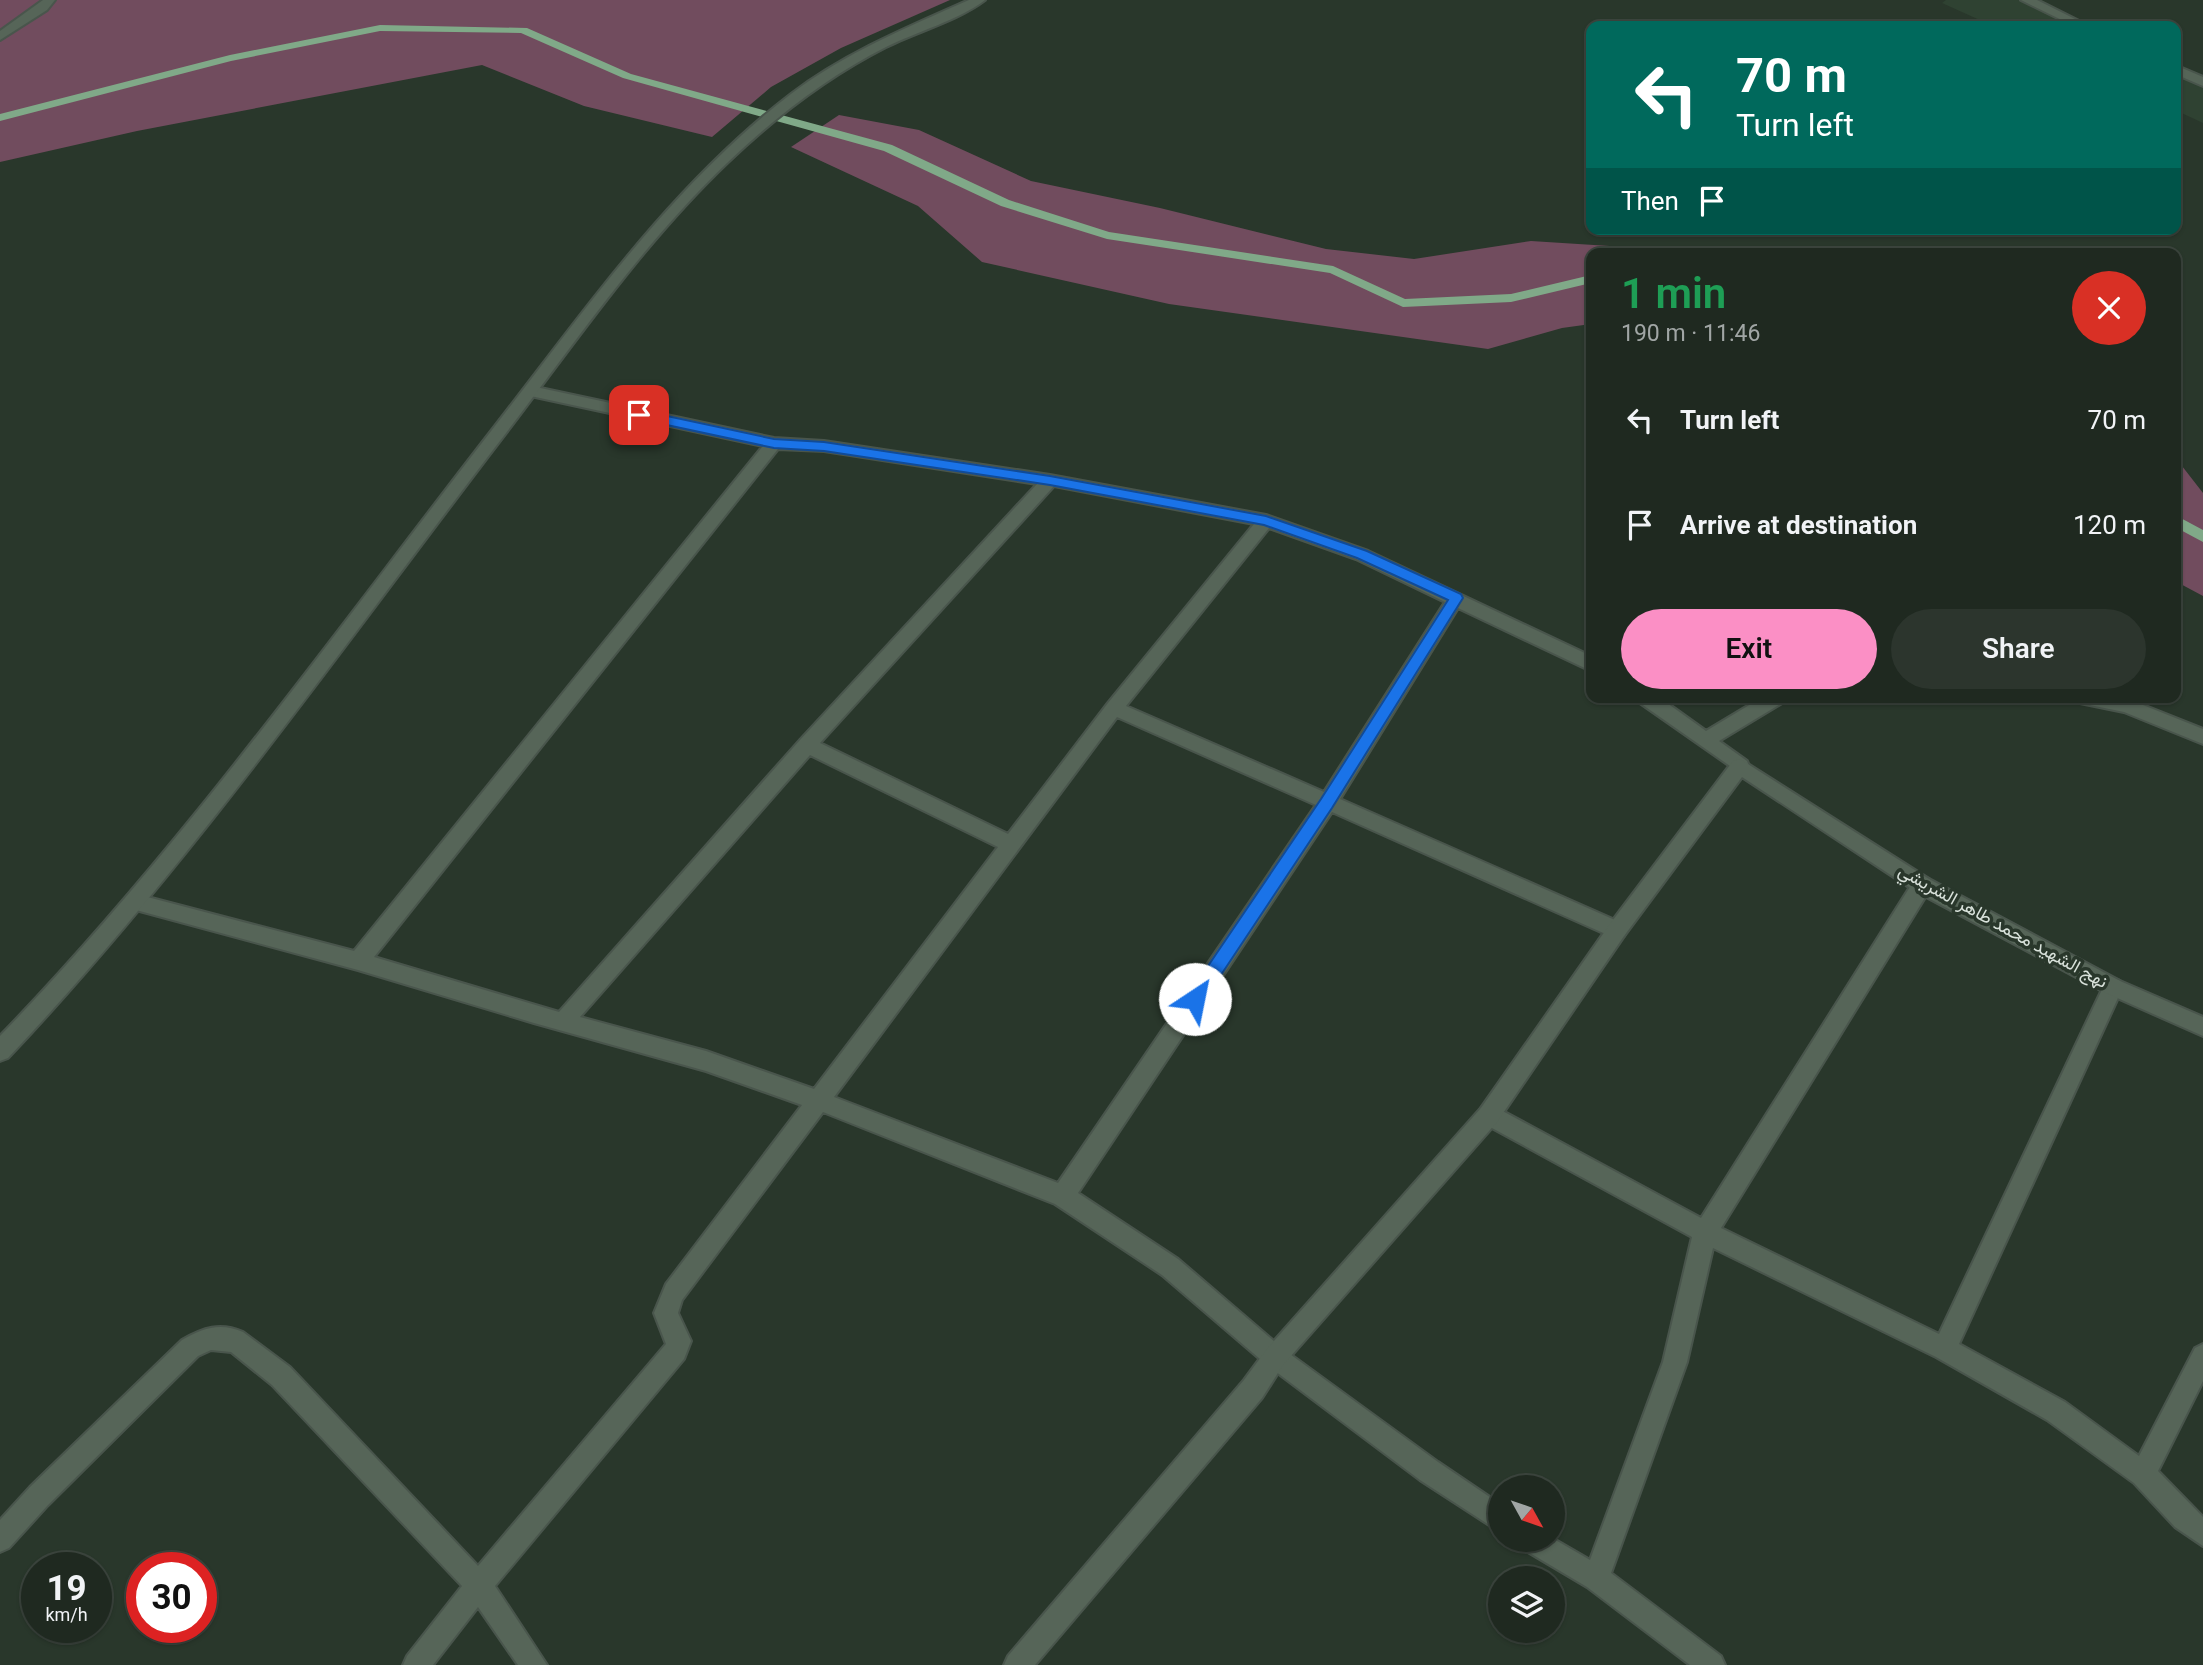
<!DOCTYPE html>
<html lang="en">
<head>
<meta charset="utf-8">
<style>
  :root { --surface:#1f2920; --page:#2c352d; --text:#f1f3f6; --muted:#a1a6a5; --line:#3c453e; --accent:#fb8fc5 }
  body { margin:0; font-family:Roboto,Vazirmatn,sans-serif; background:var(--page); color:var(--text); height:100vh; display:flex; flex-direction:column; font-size:26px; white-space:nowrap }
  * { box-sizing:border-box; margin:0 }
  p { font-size:23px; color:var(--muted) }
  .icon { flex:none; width:38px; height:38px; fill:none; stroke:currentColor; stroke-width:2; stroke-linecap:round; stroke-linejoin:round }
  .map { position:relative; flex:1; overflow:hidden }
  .sheet { position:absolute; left:1586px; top:248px; width:595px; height:455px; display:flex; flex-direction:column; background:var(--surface); border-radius:14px; box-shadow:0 2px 5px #0004,0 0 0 2px var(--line) }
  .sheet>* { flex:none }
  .guide { position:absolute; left:1586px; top:21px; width:595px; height:214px; border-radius:14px; box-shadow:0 2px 5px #0004,0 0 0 2px var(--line); background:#00695c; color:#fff; overflow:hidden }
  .needle { width:46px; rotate:130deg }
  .controls { position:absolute; left:1488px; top:1475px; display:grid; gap:14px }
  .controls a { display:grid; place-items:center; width:77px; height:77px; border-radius:50%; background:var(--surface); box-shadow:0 2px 5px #0004,0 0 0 2px var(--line); font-size:35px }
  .speed { position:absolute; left:21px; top:1552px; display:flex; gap:14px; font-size:35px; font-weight:700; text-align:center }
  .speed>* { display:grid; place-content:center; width:91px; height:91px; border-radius:50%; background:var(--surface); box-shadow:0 2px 5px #0004,0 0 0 2px var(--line); line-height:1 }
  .speed small { font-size:18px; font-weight:400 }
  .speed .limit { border:10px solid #d22; background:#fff; color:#111 }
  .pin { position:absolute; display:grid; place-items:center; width:60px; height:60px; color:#fff; margin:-30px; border-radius:14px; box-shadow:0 4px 10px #0006 }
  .me { position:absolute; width:77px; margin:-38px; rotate:34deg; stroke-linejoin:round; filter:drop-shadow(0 0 5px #0008) }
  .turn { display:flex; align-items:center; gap:24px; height:147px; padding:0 35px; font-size:32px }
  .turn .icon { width:91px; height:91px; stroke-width:2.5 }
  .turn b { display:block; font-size:49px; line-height:60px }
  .then { display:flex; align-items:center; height:66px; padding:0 35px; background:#0003; gap:14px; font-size:26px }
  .round { display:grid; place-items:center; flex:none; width:74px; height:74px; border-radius:37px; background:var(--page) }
  .headline { display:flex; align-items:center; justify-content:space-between; height:119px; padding:0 35px }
  h1 { font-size:42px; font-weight:600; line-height:52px; color:#1e9e55 }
  .cta { display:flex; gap:14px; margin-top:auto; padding:14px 35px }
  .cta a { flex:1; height:80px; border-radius:42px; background:var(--accent); color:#111; font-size:28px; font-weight:600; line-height:80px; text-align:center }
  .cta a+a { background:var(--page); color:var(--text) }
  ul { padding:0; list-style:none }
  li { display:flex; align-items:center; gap:21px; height:105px; padding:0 35px }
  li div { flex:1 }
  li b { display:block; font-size:26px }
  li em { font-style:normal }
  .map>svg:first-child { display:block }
  .built { fill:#2f4232 }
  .green { fill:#714c5e }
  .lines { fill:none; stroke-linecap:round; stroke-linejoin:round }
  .stream { fill:#80a988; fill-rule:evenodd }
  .minor-casing { stroke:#49554c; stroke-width:4 }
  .tertiary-casing { stroke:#49554c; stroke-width:4 }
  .minor { fill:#566558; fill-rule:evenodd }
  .tertiary { fill:#566558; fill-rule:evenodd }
  .route { fill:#1a73e8; stroke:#114b97; stroke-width:2 }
  .labels { text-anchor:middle; stroke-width:7; stroke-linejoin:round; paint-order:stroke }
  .street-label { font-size:18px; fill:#d9e2db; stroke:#29372b }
</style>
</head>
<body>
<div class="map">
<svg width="2203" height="1665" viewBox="0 0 2203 1665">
  <rect width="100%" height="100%" fill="#29372b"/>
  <!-- built -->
  <path class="built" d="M1946,0h76l59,26h-88l-51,-23z
    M2175,68l28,12v43l-28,-13z"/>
  <!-- green -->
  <path class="green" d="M0,0h950l-109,48 -70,39 -59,50 -128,-31 -102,-41 -345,66 -137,31z
    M839,115l80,15 112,51 129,27 166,41 88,10 117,-18 110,7 16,6h-66v70l-29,4 -74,21 -319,-45 -187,-42 -64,-56 -127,-59z
    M2175,462l7,4 21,27v103l-28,-15z"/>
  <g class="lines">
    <!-- stream -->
    <path class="stream" d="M380,25l147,3 104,46 261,71 117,55 100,32 224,34 72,33 106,-5 80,-19v8l-80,19 -108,5 -73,-34 -223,-34 -106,-33 -117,-55 -261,-73 -102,-45 -141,-2 -149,30 -231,60v-7l230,-59z
      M2175,515l28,15v12l-28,-15z"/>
    <!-- minor casing -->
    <g class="minor-casing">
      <path id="minor" d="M43,0h12l-8,10 -47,30v-9z
        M2021,0h16l52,26h-15z
        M2175,65l28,12v9l-28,-12z
        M531,386l243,52 50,3 226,34 216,40 102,36 223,105v15l-133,-63 -118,191 284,125 3,6 -3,6 -7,3 -7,-3 -278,-124 -254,381 100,66 105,90 155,113 62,42v28l-80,-52 -153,-115 -105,-90 -107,-71 -232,-92 -141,188 -4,13 13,28 -7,18 -189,227 52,79h-29l-40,-58 -45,58h-30l4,-9 55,-70 -190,-201 -41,-33 -20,-2 -13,6 -150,149 -39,43 -9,4v-32l30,-33 152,-147c21,-12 38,-18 61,-8l47,35 188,199 188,-222 -12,-31 12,-29 136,-179 -96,-34 -172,-48 -176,-53 -222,-60 -7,-2 -3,-6 3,-6 7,-2 218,57 409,-505 -237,-51 -3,-4zM778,449l46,2 213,33 -237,256 -241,272 -185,-55zM1054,486l200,38 -146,179 -100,131 -188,-91zM1269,528l87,31 89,43 -121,190 -198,-86zM1117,717l199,88 -258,378 -224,-86zM810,755l188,92 -184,242 -108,-38 -126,-34z
        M1637,698h23l46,33 55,-33h24l-3,5 -63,38 28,20 2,5 -2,5 -7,2 -100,-70z
        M2077,698h46l10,3 70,28v15l-79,-32 -44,-9z
        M1922,877l7,2 3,6 -3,6 -208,337 218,106 167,-353 7,-3 7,3 3,6 -164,357 106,58 74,54 56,-108 8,-4v37l-45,90 45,46v29l-28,-19 -41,-44 -87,-63 -111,-63 -223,-109 -26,114 -76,211 110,83 4,9h-35l-103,-78 -64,-38 -4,-9h33v-2l38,22 73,-198 29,-125 -211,-115 -3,-7 3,-7 8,-3 8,3 204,110 214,-339z"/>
    </g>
    <!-- tertiary casing -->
    <g class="tertiary-casing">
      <path id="tertiary" d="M969,0h16c-26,20 -69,32 -99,47 -59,30 -111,70 -159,116 -88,84 -157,187 -231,283 -158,207 -309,422 -488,612l-8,3v-25c182,-188 334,-403 495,-610 91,-117 177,-241 296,-332 54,-41 117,-67 178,-94z
        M1740,759l189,120 191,102 83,36v19l-97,-43 -191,-102 -173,-114 -118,159 -127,186 -214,243 -21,33 -227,267h-31l4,-9 236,-276 23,-31 214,-241 129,-184 123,-163z"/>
    </g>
    <!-- minor -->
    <use href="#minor" class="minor"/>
    <!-- tertiary -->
    <use href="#tertiary" class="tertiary"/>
  </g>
  <!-- route -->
  <path class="route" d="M639,410l135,29 50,3 226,34 216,40 101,35 94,43 2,4 -131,210 -131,197 -6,2 -6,-2 -2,-6 2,-5 132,-195 127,-199 -91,-42 -93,-33 -214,-40 -226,-34 -50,-3 -140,-30 -2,-3z"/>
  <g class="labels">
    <!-- street labels -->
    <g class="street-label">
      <text transform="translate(2003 926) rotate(29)" y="6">نهج الشهيد محمد طاهر الشريشي</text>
    </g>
  </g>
</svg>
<div class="controls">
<a><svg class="needle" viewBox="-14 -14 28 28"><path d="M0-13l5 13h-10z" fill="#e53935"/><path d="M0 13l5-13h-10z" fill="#a1a6a5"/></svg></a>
<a><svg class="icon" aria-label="layers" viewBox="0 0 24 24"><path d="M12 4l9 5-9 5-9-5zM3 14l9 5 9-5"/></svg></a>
</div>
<div class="speed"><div>19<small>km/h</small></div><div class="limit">30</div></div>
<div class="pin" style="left:639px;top:415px;background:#d93025"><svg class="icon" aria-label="arrive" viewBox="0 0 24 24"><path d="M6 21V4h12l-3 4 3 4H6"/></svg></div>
<svg class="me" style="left:1195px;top:999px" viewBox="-20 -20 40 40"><circle r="19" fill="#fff"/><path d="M0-13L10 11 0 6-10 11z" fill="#1a73e8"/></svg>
<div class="guide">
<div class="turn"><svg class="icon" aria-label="left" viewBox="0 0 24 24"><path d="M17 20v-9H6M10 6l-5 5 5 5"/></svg><div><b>70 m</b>Turn left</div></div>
<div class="then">Then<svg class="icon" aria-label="arrive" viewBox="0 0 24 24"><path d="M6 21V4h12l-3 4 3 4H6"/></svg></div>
</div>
<section class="sheet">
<div class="headline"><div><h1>1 min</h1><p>190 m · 11:46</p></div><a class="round" style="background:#d93025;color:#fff"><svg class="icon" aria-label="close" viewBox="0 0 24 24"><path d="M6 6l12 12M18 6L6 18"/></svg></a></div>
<ul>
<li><svg class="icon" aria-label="left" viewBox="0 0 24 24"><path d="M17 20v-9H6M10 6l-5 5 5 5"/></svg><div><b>Turn left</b></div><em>70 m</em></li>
<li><svg class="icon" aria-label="arrive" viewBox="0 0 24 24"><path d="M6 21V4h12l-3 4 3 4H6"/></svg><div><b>Arrive at destination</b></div><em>120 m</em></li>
</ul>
<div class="cta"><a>Exit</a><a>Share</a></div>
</section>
</div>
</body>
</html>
